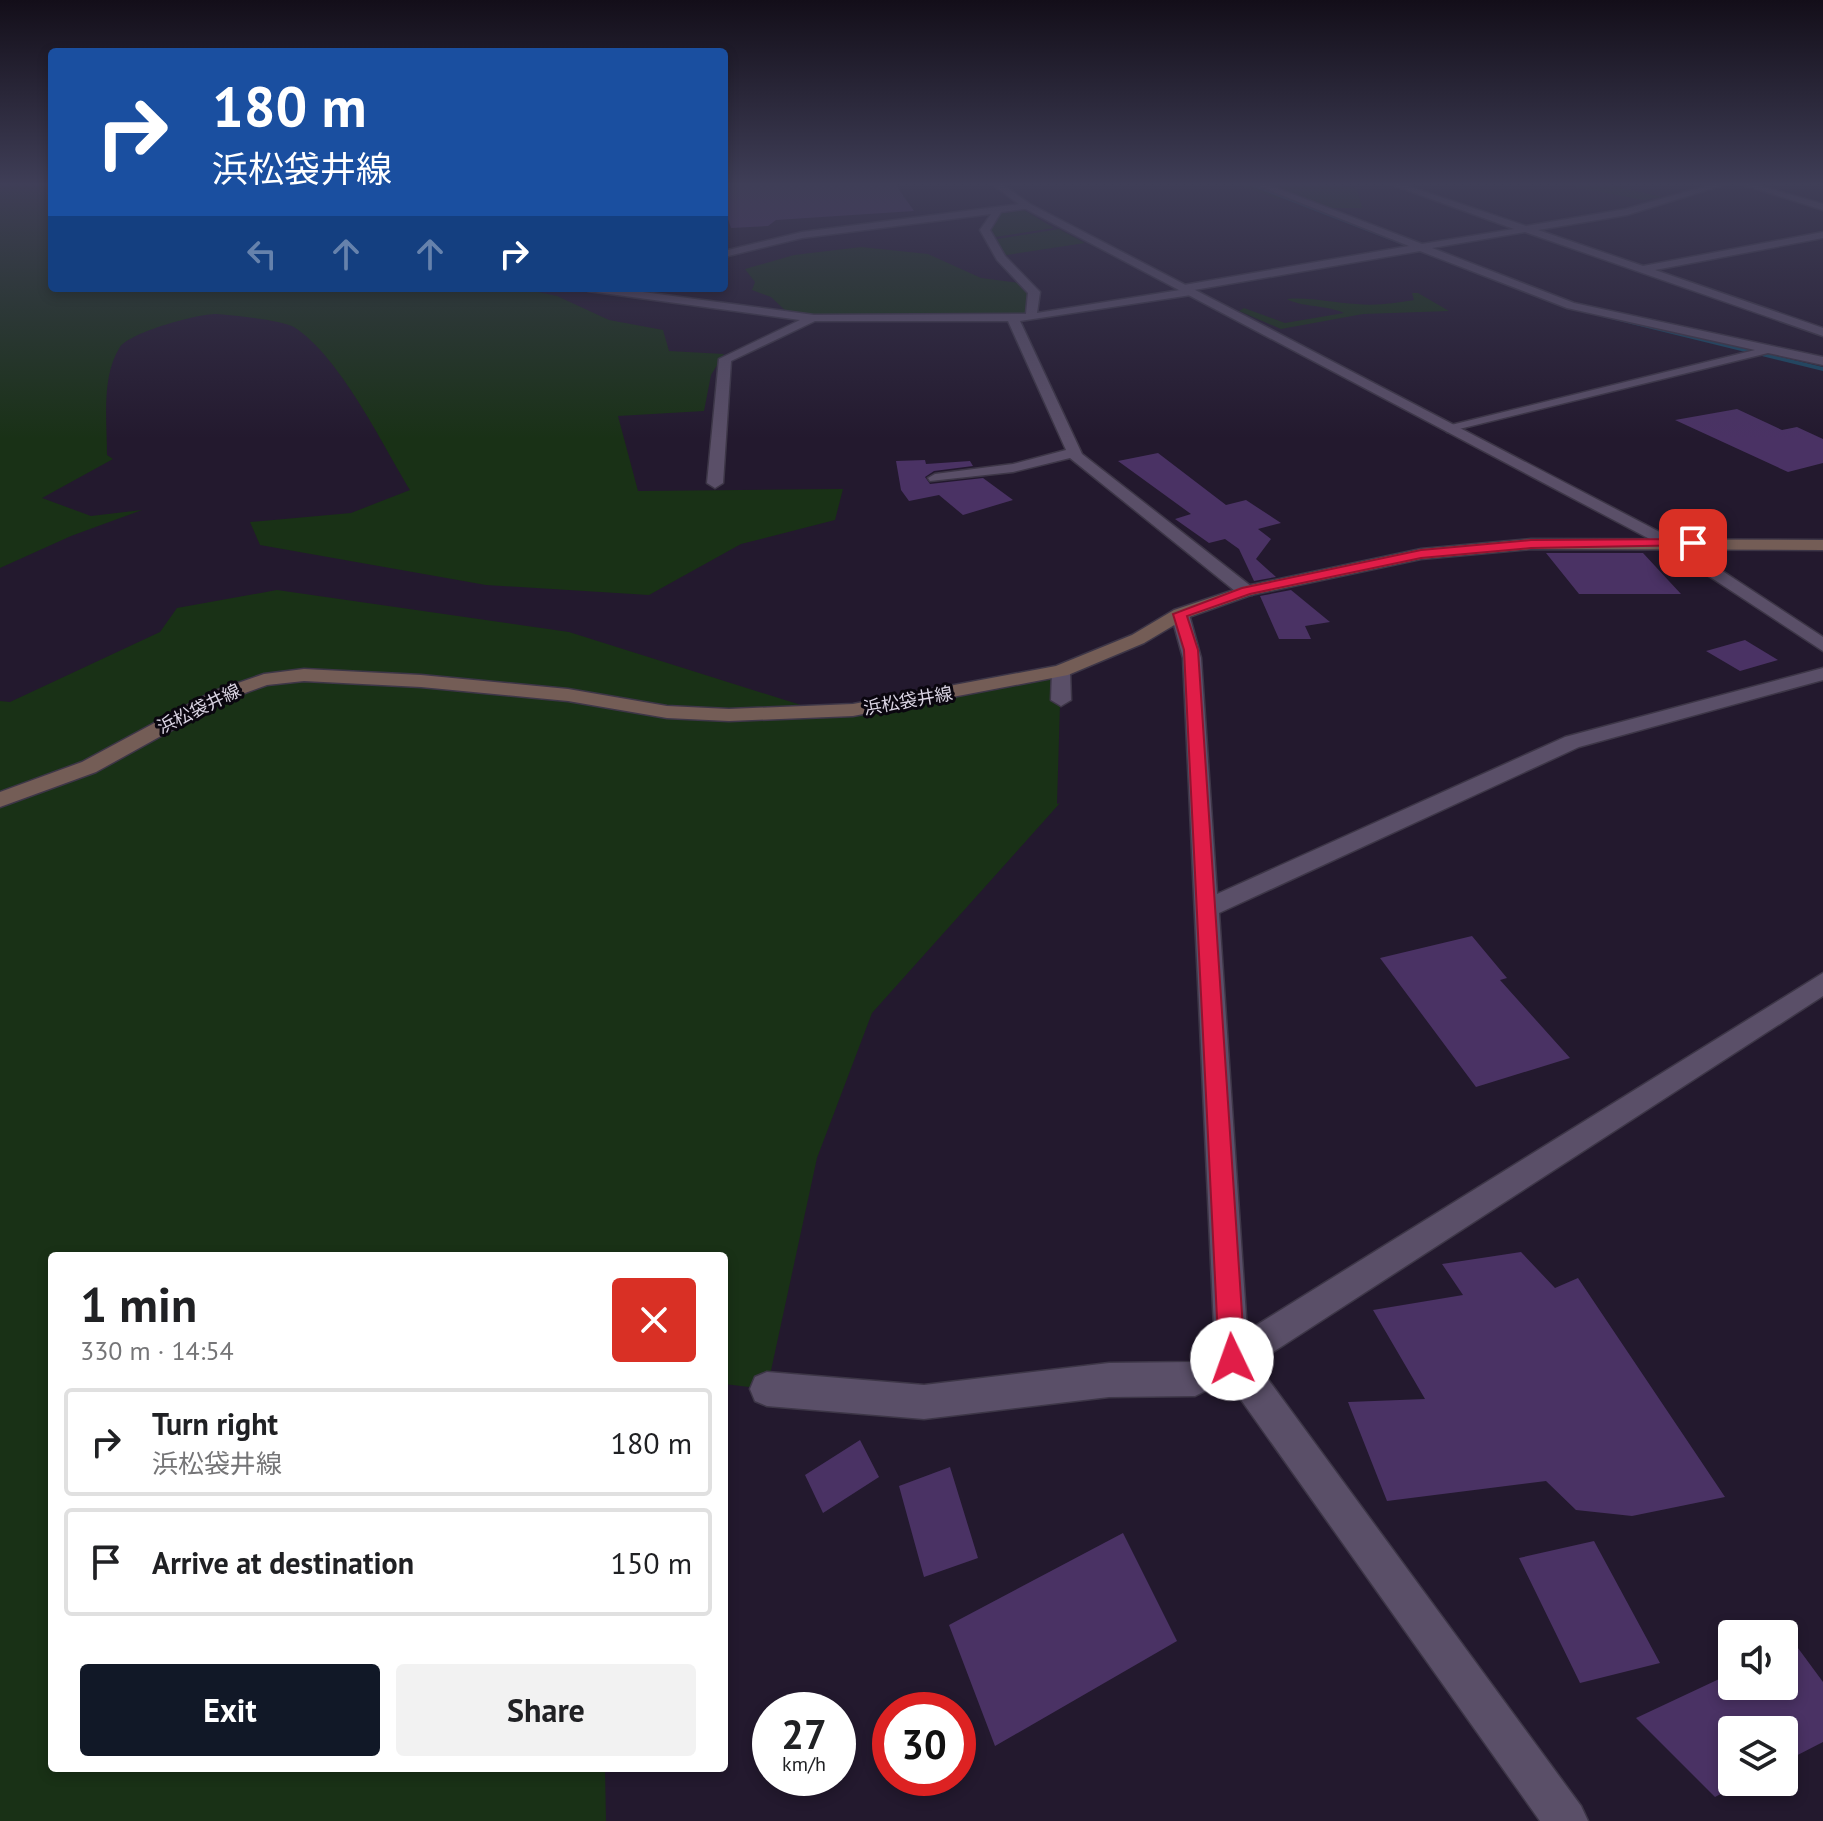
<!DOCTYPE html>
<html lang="en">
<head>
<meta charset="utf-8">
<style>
  :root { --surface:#fff; --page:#f2f2f2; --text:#202124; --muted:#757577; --line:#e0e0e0; --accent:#111827 }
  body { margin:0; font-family:"PT Sans","Noto Sans JP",sans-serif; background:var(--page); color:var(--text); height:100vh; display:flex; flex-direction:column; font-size:30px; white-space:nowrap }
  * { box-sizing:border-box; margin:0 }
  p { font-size:26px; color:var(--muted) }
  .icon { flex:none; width:44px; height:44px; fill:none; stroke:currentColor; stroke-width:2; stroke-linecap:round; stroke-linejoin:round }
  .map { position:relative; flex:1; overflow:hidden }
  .panel { position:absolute; left:48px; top:1252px; width:680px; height:520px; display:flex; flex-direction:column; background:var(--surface); border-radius:8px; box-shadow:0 4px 12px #0003 }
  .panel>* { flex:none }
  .hud { position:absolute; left:48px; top:48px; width:680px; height:244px; border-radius:8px; box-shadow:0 4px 12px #0003; background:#1a4fa0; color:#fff; overflow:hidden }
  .controls { position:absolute; left:1718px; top:1620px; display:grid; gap:16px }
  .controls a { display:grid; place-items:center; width:80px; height:80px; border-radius:8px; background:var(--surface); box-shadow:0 4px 12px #0003; font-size:40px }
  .speed { position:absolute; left:752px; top:1692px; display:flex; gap:16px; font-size:40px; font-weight:700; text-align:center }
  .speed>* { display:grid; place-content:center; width:104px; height:104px; border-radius:50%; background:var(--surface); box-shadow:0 4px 12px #0003; line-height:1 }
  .speed small { font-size:20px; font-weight:400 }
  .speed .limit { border:12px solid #d22; background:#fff; color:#111 }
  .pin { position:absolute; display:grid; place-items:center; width:68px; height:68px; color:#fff; margin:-34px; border-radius:16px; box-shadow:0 4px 12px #0006 }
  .me { position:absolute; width:88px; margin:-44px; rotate:357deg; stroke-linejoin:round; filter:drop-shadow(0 0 6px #0008) }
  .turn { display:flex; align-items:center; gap:28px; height:168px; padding:0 32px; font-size:36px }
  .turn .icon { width:104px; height:104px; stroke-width:2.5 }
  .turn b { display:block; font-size:56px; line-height:68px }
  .lanes { display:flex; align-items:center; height:76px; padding:0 32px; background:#0003; justify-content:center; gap:40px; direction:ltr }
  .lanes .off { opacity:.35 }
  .round { display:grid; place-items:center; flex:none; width:84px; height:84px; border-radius:8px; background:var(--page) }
  .summary { display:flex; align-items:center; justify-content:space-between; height:136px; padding:0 32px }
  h1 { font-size:48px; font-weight:600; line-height:60px }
  .primary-button { display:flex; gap:16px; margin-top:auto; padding:16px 32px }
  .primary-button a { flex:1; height:92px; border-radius:8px; background:var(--accent); color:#fff; font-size:32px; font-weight:600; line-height:92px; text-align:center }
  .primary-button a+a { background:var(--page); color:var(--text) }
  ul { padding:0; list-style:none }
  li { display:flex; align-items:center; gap:24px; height:108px; margin:0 16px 12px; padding:0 16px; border:4px solid var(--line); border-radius:8px }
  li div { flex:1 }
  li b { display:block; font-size:30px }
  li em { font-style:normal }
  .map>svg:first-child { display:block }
  .green { fill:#193116 }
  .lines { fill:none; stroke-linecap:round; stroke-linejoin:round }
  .stream { fill:#194a65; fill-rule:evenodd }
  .building { fill:#4a3264 }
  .minor-casing { stroke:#3d3647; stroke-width:3 }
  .tertiary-casing { stroke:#3d3647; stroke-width:3 }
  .secondary-casing { stroke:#3d3647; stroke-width:3 }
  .minor { fill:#5a4f68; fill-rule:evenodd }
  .tertiary { fill:#5a4f68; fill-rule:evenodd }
  .secondary { fill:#745d56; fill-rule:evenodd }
  .route { fill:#e11d48; stroke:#92132f; stroke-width:2 }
  .labels { text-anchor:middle; stroke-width:6; stroke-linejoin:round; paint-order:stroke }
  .far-street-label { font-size:18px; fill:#dad4e3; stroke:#0a060f }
</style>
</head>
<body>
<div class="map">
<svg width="1823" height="1821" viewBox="0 0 1823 1821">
  <rect width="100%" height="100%" fill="#23192e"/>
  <!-- green -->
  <path class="green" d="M0,184h52v104h467l38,8 52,24 54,10 6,21 55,3 -13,21 -7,36 -86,5 20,75 205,-2 -8,31 -94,24 -92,51 -163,-10 -226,-40 -10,-23 101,-9 59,-23c-29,-48 -70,-133 -116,-163 -12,-7 -63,-12 -78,-13 -19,0 -85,18 -96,33 -19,29 -13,75 -13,108l6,4 -71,39 49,18 51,-6 -71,26 -71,32z
    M1236,184h88l33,4 5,20h-44l-29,-12 -11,3z
    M1559,184h52l-2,1 54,12 -20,3z
    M1019,207l35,21 -65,10 -3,-9 12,-20z
    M1059,229l26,14 -85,13 -9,-16z
    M861,247l67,7 53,24 47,6 3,33 -217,1 -25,-4 -18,-17 -19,-7 3,-8 -10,-13 49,-14z
    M1412,293h6l31,18 -86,3 -82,15 -42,-18 5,-3 41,15 59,-10c-17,-8 -44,-6 -57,-14 26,-2 44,4 70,5 19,2 38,-1 57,-4z
    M277,590l292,42 254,80 238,-41 -4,133 3,-1 -188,210 -55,145 -50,231 -43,-5v-128h-672v512h553l1,53h-606v-1120l10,1 150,-70 17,-24z"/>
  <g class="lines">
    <!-- stream -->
    <path class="stream" d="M1246,184h5l315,121 257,62v4l-261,-64z"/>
  </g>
  <!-- building -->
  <path class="building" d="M724,184h171l19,27 -138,9 -8,6 -37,2 -7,-21z
    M1737,409l45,21 15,-3 26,12v24l-35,9 -113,-52z
    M1158,453l68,52 20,-5 35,23 -23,6 13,10 -15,20 20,18 -22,4 -15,-32 -14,-10 -16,4 -34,-24 16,-5 -73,-53z
    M925,460l1,4 44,-3 3,5 -39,5 -9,6 5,7 53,-6 30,22 -50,15 -24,-20 -30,6 -8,-11 -5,-29z
    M1546,553h97l38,41h-102z
    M1291,590l39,32 -25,4 6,13h-32l-19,-43z
    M1745,640l33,20 -38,11 -34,-20z
    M1472,936l35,42 -7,2 70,78 -94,29 -96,-129z
    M1521,1252l34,36 23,-10 147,219 -93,19 -56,-6 -30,-29 -159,20 -39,-99 77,-3 -52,-89 90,-15 -21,-31z
    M860,1440l19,37 -56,36 -18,-38z
    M950,1467l28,91 -54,19 -25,-91z
    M1123,1533l54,108 -182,105 -46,-121z
    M1594,1541l66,122 -80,20 -61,-125z
    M1795,1644l28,38v60l-39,20v-32h-52v52h12l-29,15 -79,-79 96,-45v13h52v-37z"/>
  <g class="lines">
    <!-- minor casing -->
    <g class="minor-casing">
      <path id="minor" d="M1254,184h12l156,60 92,-15 -124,-45h12l124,42 100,-17 87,-25h13l-99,31 -89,15 105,36 180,-34v6l-168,32 168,58v8l-298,-104 -93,16 142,55 249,54v8l-55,-12 -321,79v-6l308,-76 -188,-42 -147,-57 -226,39 3,2 -6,3 -171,26 62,133 170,133 3,4 -3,4h-12l-170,-137 -57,14 -83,9 -2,-3 7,-4 78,-10 53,-14 -58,-129h-193l-84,40 -8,122 -8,5 -8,-5 12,-124 81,-39 -212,-29 -5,-3h30l201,27 212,-1 2,-21 -31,-33 -17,-30 11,-16 -189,24 -78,19v-6l78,-19 225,-29 3,5 -29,4 -11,18 15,26 35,36 -3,21 143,-23 -1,-2 5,-3 225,-39z
        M1741,184h13l69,20v6z
        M1180,609l9,5 12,44 16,236 348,-157 258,-69v12l-244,67 -360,166 28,418 576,-358v23l-567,367 325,443 7,15h-48l-313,-441 -32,16 -86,1 -185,22 -157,-13 -12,-5 -5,-12 5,-12 12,-5 157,13 185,-22 83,-1 23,-12 -32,-692 -12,-44z
        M1061,665l9,6 1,29 -10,6 -10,-6 1,-29z"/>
    </g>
    <!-- tertiary casing -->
    <g class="tertiary-casing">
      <path id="tertiary" d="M992,184h10l28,20 645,336 148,97v14l-160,-105 -639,-338z"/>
    </g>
    <!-- secondary casing -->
    <g class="secondary-casing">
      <path id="secondary" d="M1531,539l292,1v10l-292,-1 -110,10 -170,36 -65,23 -42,25 -76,32 -215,41 -124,5 -62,-3 -99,-17 -147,-14 -117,-6 -37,4 -41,15 -130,72 -96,35v-15l82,-30 130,-70 52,-18 40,-5 117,6 147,14 99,17 62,3 124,-5 203,-38 76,-31 42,-25 72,-24 175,-37z"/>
    </g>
    <!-- minor -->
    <use href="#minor" class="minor"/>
    <!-- tertiary -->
    <use href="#tertiary" class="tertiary"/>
    <!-- secondary -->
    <use href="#secondary" class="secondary"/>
  </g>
  <!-- sky -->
  <linearGradient id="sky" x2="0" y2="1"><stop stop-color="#130e19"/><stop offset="0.42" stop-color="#3f3e57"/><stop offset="1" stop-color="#3f3e57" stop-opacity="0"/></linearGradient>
  <rect width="1823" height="439" fill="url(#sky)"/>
  <!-- route -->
  <path class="route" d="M1693,539l6,4 -2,2 -166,3 -110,10 -171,36 -63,22 11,34 47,709 -4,9 -9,4 -9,-4 -4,-9 -35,-709 -11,-36 69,-26 179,-38 110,-10z"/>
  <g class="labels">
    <!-- far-street labels -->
    <g class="far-street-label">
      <text transform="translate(908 701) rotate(-10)" y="6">浜松袋井線</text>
      <text transform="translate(199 709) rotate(-26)" y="6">浜松袋井線</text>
    </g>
  </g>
</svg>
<div class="controls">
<a><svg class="icon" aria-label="sound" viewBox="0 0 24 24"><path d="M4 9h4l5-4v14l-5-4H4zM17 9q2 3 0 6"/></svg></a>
<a><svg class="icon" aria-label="layers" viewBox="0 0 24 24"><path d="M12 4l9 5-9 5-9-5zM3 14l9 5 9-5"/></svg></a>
</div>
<div class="speed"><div>27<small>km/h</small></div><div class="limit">30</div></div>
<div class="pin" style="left:1693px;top:543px;background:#d93025"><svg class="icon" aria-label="arrive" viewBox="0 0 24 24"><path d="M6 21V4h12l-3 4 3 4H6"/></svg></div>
<svg class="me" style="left:1232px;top:1359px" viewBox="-20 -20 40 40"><circle r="19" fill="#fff"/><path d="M0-13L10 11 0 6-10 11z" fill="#e11d48"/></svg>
<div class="hud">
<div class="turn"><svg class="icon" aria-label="right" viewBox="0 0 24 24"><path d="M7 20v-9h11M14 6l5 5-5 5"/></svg><div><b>180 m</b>浜松袋井線</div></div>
<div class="lanes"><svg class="icon off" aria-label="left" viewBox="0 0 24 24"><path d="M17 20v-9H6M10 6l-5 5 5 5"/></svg><svg class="icon off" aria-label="ahead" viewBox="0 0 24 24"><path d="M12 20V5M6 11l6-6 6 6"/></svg><svg class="icon off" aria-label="ahead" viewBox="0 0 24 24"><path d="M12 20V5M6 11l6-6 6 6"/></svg><svg class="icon" aria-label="right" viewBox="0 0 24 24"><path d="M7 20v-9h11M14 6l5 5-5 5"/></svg></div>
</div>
<section class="panel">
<div class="summary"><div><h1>1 min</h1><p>330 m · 14:54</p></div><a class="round" style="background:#d93025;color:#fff"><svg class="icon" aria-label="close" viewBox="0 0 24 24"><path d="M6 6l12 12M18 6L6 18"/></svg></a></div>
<ul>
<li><svg class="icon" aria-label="right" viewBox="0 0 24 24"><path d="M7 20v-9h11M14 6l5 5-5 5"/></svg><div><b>Turn right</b><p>浜松袋井線</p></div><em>180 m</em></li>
<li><svg class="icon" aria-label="arrive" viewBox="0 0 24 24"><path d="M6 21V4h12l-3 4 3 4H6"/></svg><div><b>Arrive at destination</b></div><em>150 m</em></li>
</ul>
<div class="primary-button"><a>Exit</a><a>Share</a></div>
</section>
</div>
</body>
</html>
